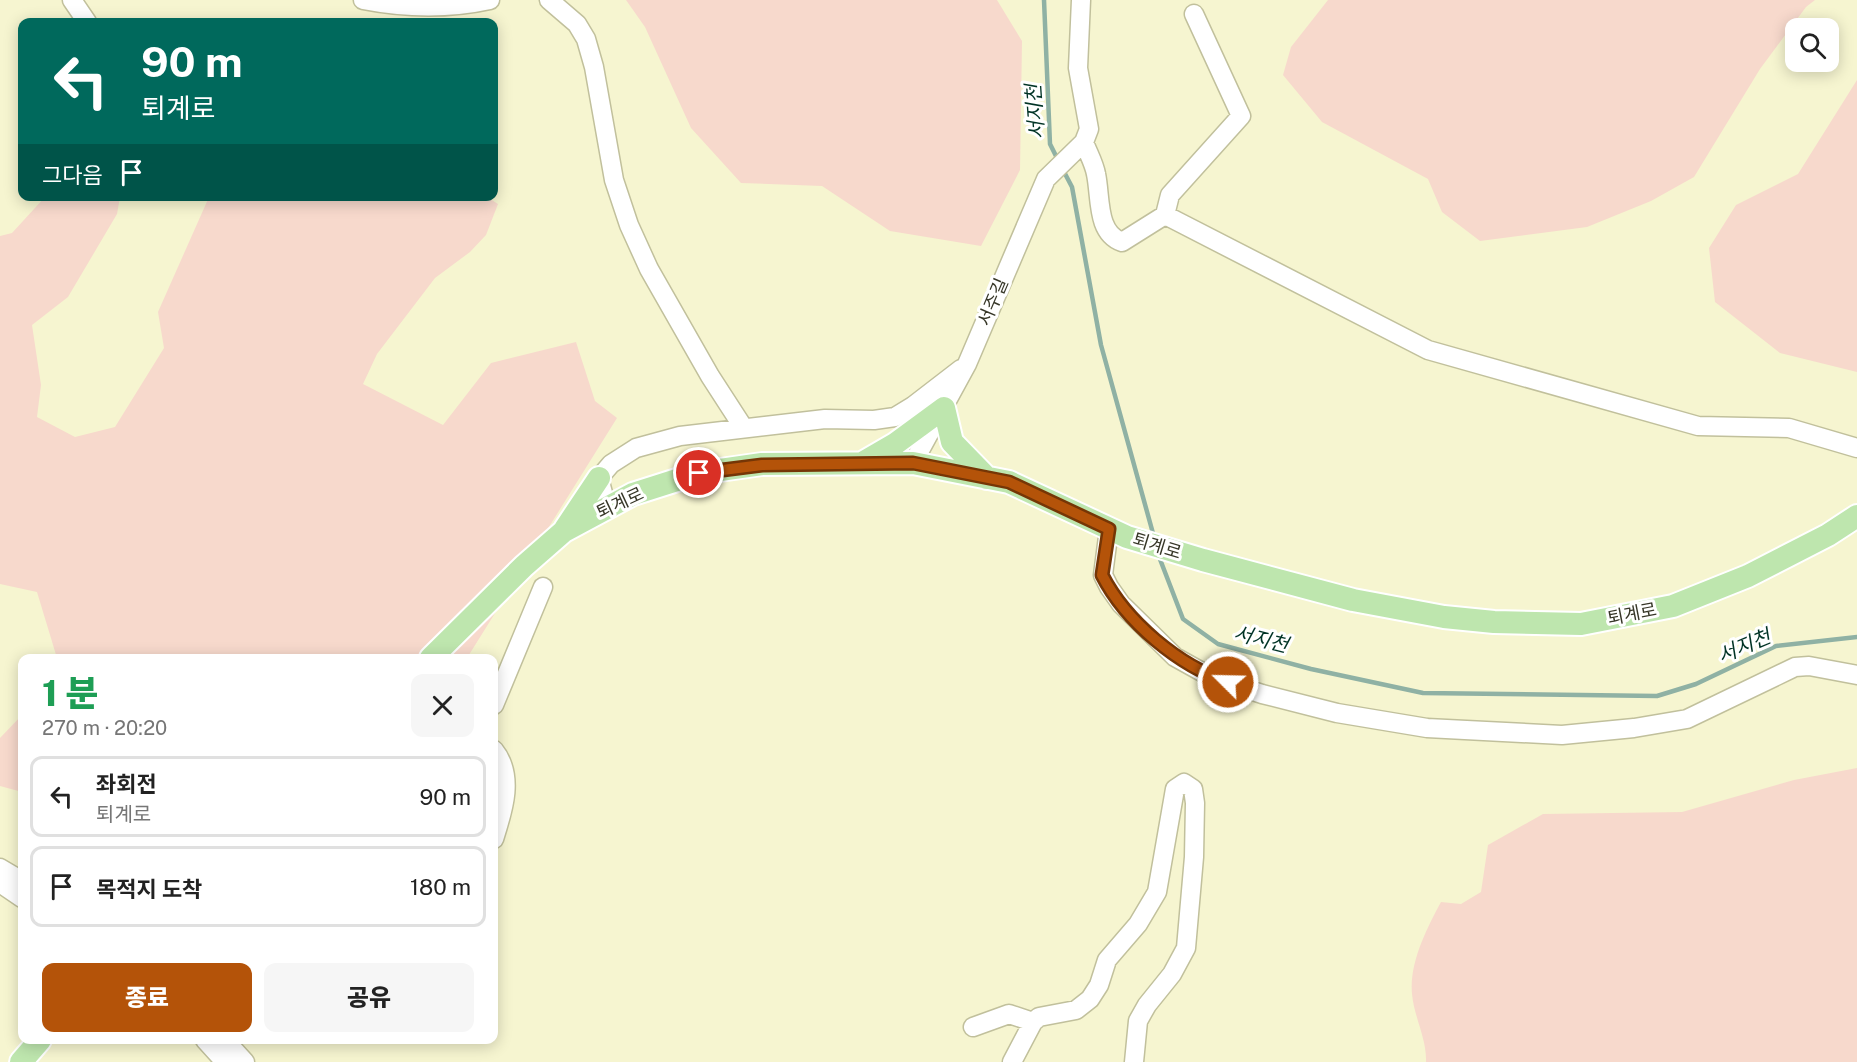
<!DOCTYPE html>
<html lang="ko">
<head>
<meta charset="utf-8">
<style>
  :root { --surface:#fff; --page:#f6f6f6; --text:#222; --muted:#767676; --line:#e0e0e0; --accent:#b45309 }
  body { margin:0; font-family:"Public Sans","Noto Sans KR",sans-serif; background:var(--page); color:var(--text); height:100vh; display:flex; flex-direction:column; font-size:22px; white-space:nowrap }
  * { box-sizing:border-box; margin:0 }
  p { font-size:20px; color:var(--muted) }
  .icon { flex:none; width:33px; height:33px; fill:none; stroke:currentColor; stroke-width:2; stroke-linecap:round; stroke-linejoin:round }
  .map { position:relative; flex:1; overflow:hidden }
  .drawer { position:absolute; left:18px; top:654px; width:480px; height:390px; display:flex; flex-direction:column; background:var(--surface); border-radius:12px; box-shadow:0 3px 15px #0003 }
  .drawer>* { flex:none }
  .hud { position:absolute; left:18px; top:18px; width:480px; height:183px; border-radius:12px; box-shadow:0 3px 15px #0003; background:#00695c; color:#fff; overflow:hidden }
  .controls { position:absolute; left:1785px; top:18px; display:grid; gap:12px }
  .controls a { display:grid; place-items:center; width:54px; height:54px; border-radius:12px; background:var(--surface); box-shadow:0 3px 15px #0003; font-size:30px }
  .pin { position:absolute; display:grid; place-items:center; width:51px; height:51px; color:#fff; margin:-26px; border:3px solid #fff; border-radius:50%; box-shadow:0 2px 6px #0007 }
  .me { position:absolute; width:66px; margin:-33px; rotate:293deg; stroke-linejoin:round; filter:drop-shadow(0 0 4px #0008) }
  .turn { display:flex; align-items:center; gap:21px; height:126px; padding:0 24px; font-size:27px }
  .turn .icon { width:78px; height:78px; stroke-width:2.5 }
  .turn b { display:block; font-size:42px; line-height:51px }
  .then { display:flex; align-items:center; height:57px; padding:0 24px; background:#0003; gap:12px; font-size:22px }
  .round { display:grid; place-items:center; flex:none; width:63px; height:63px; border-radius:12px; background:var(--page) }
  .overview { display:flex; align-items:center; justify-content:space-between; height:102px; padding:0 24px }
  h1 { font-size:36px; font-weight:800; line-height:45px; color:#1e9e55 }
  .cta { display:flex; gap:12px; margin-top:auto; padding:12px 24px }
  .cta a { flex:1; height:69px; border-radius:12px; background:var(--accent); color:#fff; font-size:24px; font-weight:800; line-height:69px; text-align:center }
  .cta a+a { background:var(--page); color:var(--text) }
  ul { padding:0; list-style:none }
  li { display:flex; align-items:center; gap:18px; height:81px; margin:0 12px 9px; padding:0 12px; border:3px solid var(--line); border-radius:12px }
  li div { flex:1 }
  li b { display:block; font-size:22px }
  li em { font-style:normal }
  .map>svg:first-child { display:block }
  .green { fill:#f7d9cc }
  .lines { fill:none; stroke-linecap:round; stroke-linejoin:round }
  .stream { stroke:#8fb1a4; stroke-width:4.5 }
  .minor-casing { stroke:#c1c09c; stroke-width:21 }
  .major-casing { stroke:#fff; stroke-width:26 }
  .minor { stroke:#fff; stroke-width:18 }
  .major { stroke:#bee6ae; stroke-width:22 }
  .route-casing { stroke:#753606; stroke-width:15 }
  .route { stroke:#b45309; stroke-width:10 }
  .labels { text-anchor:middle; stroke-width:6; stroke-linejoin:round; paint-order:stroke }
  .street-label { font-size:18px; fill:#373728; stroke:#fff }
  .water-label { font-size:20px; font-style:italic; fill:#003325; stroke:#fff }
</style>
</head>
<body>
<div class="map">
<svg width="1857" height="1062" viewBox="0 0 1857 1062">
  <rect width="100%" height="100%" fill="#f6f5d0"/>
  <!-- green -->
  <path class="green" d="M626,0h371l25,41 -2,129 -39,76 -91,-15 -68,-45 -81,-3 -50,-55 -46,-101z
    M1328,0h487l-9,7 -46,62 -66,108 -43,24 -64,26 -107,14 -38,-29 -14,-33 -106,-57 -39,-47 8,-28z
    M1857,80v292l-77,-19 -65,-51 -6,-54 27,-43 62,-31z
    M45,197h75l-3,17 -49,83 -36,28 9,60 -4,32 38,20 40,-10 49,-79 -6,-36 51,-115h278l11,7 -12,31 -16,17 -35,26 -58,76 -14,30 80,41 48,-62 85,-21 19,59 22,17 -150,240h-410l-20,-66 -37,-8v-348l12,-3z
    M22,715v77l-22,-6v-48z
    M1857,768v294h-431c1,-23 -12,-45 -14,-68 -3,-31 15,-66 29,-92l20,2 20,-12 7,-47 55,-31 139,-2 112,-32z"/>
  <g class="lines">
    <!-- stream -->
    <path class="stream" d="M1044,0l6,144 8,16
      M1062,168l10,19 29,158 53,192
      M1158,554l25,65 35,25 93,25 112,24 234,3 39,-12 80,-38 81,-9"/>
    <!-- minor casing -->
    <g class="minor-casing">
      <path id="minor" d="M72,0l15,22
        M363,0c41,8 86,9 127,0
        M549,0l28,24 9,15 8,28 20,113 15,45 20,44 61,107 33,51
        M1081,0l-3,68 11,61 -5,13
        M1165,215l263,135 270,76 91,2 68,20
        M913,463l54,-99 79,-185 38,-37c4,11 10,21 12,32 5,23 0,59 26,68l43,-27 5,-20 71,-79 -47,-102
        M607,508l-8,-30 12,-14 25,-16 44,-12 145,-17 49,1 21,-3 18,-11 48,-37
        M1109,529l-6,46 6,12 12,17 54,53 36,20 51,17 75,19 90,15 135,7 72,-7 53,-9 108,-52 14,-1 48,9
        M494,705l49,-118
        M494,750c21,26 9,61 0,89
        M0,868l22,13
        M0,883l22,15
        M973,1027l36,-13 24,8 6,-5 37,-7 14,-11 9,-14 8,-25 31,-36 19,-32 18,-103 9,-6 9,6 2,14 -1,54 -8,91 -14,26 -25,31 -9,16 -4,41
        M205,1040l20,22
        M225,1040l20,22
        M1012,1062l21,-40"/>
    </g>
    <!-- major casing -->
    <g class="major-casing">
      <path id="major" d="M864,462l31,-18 49,-36 8,34 35,36
        M565,529l34,-51
        M431,658l93,-92 40,-35 69,-37 66,-21 63,-9 151,-1 96,19 118,55 76,23 150,40 91,17 50,5 87,2 92,-18 75,-30 80,-41 29,-19
        M21,1062l19,-22"/>
    </g>
    <!-- minor -->
    <use href="#minor" class="minor"/>
    <!-- major -->
    <use href="#major" class="major"/>
  </g>
  <g class="lines">
    <!-- route casing -->
    <g class="route-casing">
      <path id="route" d="M699,473l63,-8 151,-2 96,19 100,47 -7,46c24,47 77,91 126,107"/>
    </g>
    <!-- route -->
    <use href="#route" class="route"/>
  </g>
  <g class="labels">
    <!-- street labels -->
    <g class="street-label">
      <text transform="translate(993 302) rotate(-67)" y="6">서주길</text>
      <text transform="translate(620 503) rotate(-25)" y="6">퇴계로</text>
      <text transform="translate(1157 546) rotate(17)" y="6">퇴계로</text>
      <text transform="translate(1632 614) rotate(-11)" y="6">퇴계로</text>
    </g>
    <!-- water labels -->
    <g class="water-label">
      <text transform="translate(1035 112) rotate(-94)" y="7">서지천</text>
      <text transform="translate(1261 639) rotate(14)" y="7">서지천</text>
      <text transform="translate(1744 646) rotate(-23)" y="7">서지천</text>
    </g>
  </g>
</svg>
<div class="controls">
<a><svg class="icon" aria-label="search" viewBox="0 0 24 24"><circle cx="10" cy="10" r="6"/><path d="M15 15l6 6"/></svg></a>
</div>
<div class="pin" style="left:699px;top:473px;background:#d93025"><svg class="icon" aria-label="arrive" viewBox="0 0 24 24"><path d="M6 21V4h12l-3 4 3 4H6"/></svg></div>
<svg class="me" style="left:1228px;top:682px" viewBox="-20 -20 40 40"><circle r="17" fill="#b45309" stroke="#fff" stroke-width="3"/><path d="M0-11L8 9 0 5-8 9z" fill="#fff"/></svg>
<div class="hud">
<div class="turn"><svg class="icon" aria-label="left" viewBox="0 0 24 24"><path d="M17 20v-9H6M10 6l-5 5 5 5"/></svg><div><b>90 m</b>퇴계로</div></div>
<div class="then">그다음<svg class="icon" aria-label="arrive" viewBox="0 0 24 24"><path d="M6 21V4h12l-3 4 3 4H6"/></svg></div>
</div>
<section class="drawer">
<div class="overview"><div><h1>1 분</h1><p>270 m · 20:20</p></div><a class="round"><svg class="icon" aria-label="close" viewBox="0 0 24 24"><path d="M6 6l12 12M18 6L6 18"/></svg></a></div>
<ul>
<li><svg class="icon" aria-label="left" viewBox="0 0 24 24"><path d="M17 20v-9H6M10 6l-5 5 5 5"/></svg><div><b>좌회전</b><p>퇴계로</p></div><em>90 m</em></li>
<li><svg class="icon" aria-label="arrive" viewBox="0 0 24 24"><path d="M6 21V4h12l-3 4 3 4H6"/></svg><div><b>목적지 도착</b></div><em>180 m</em></li>
</ul>
<div class="cta"><a>종료</a><a>공유</a></div>
</section>
</div>
</body>
</html>
